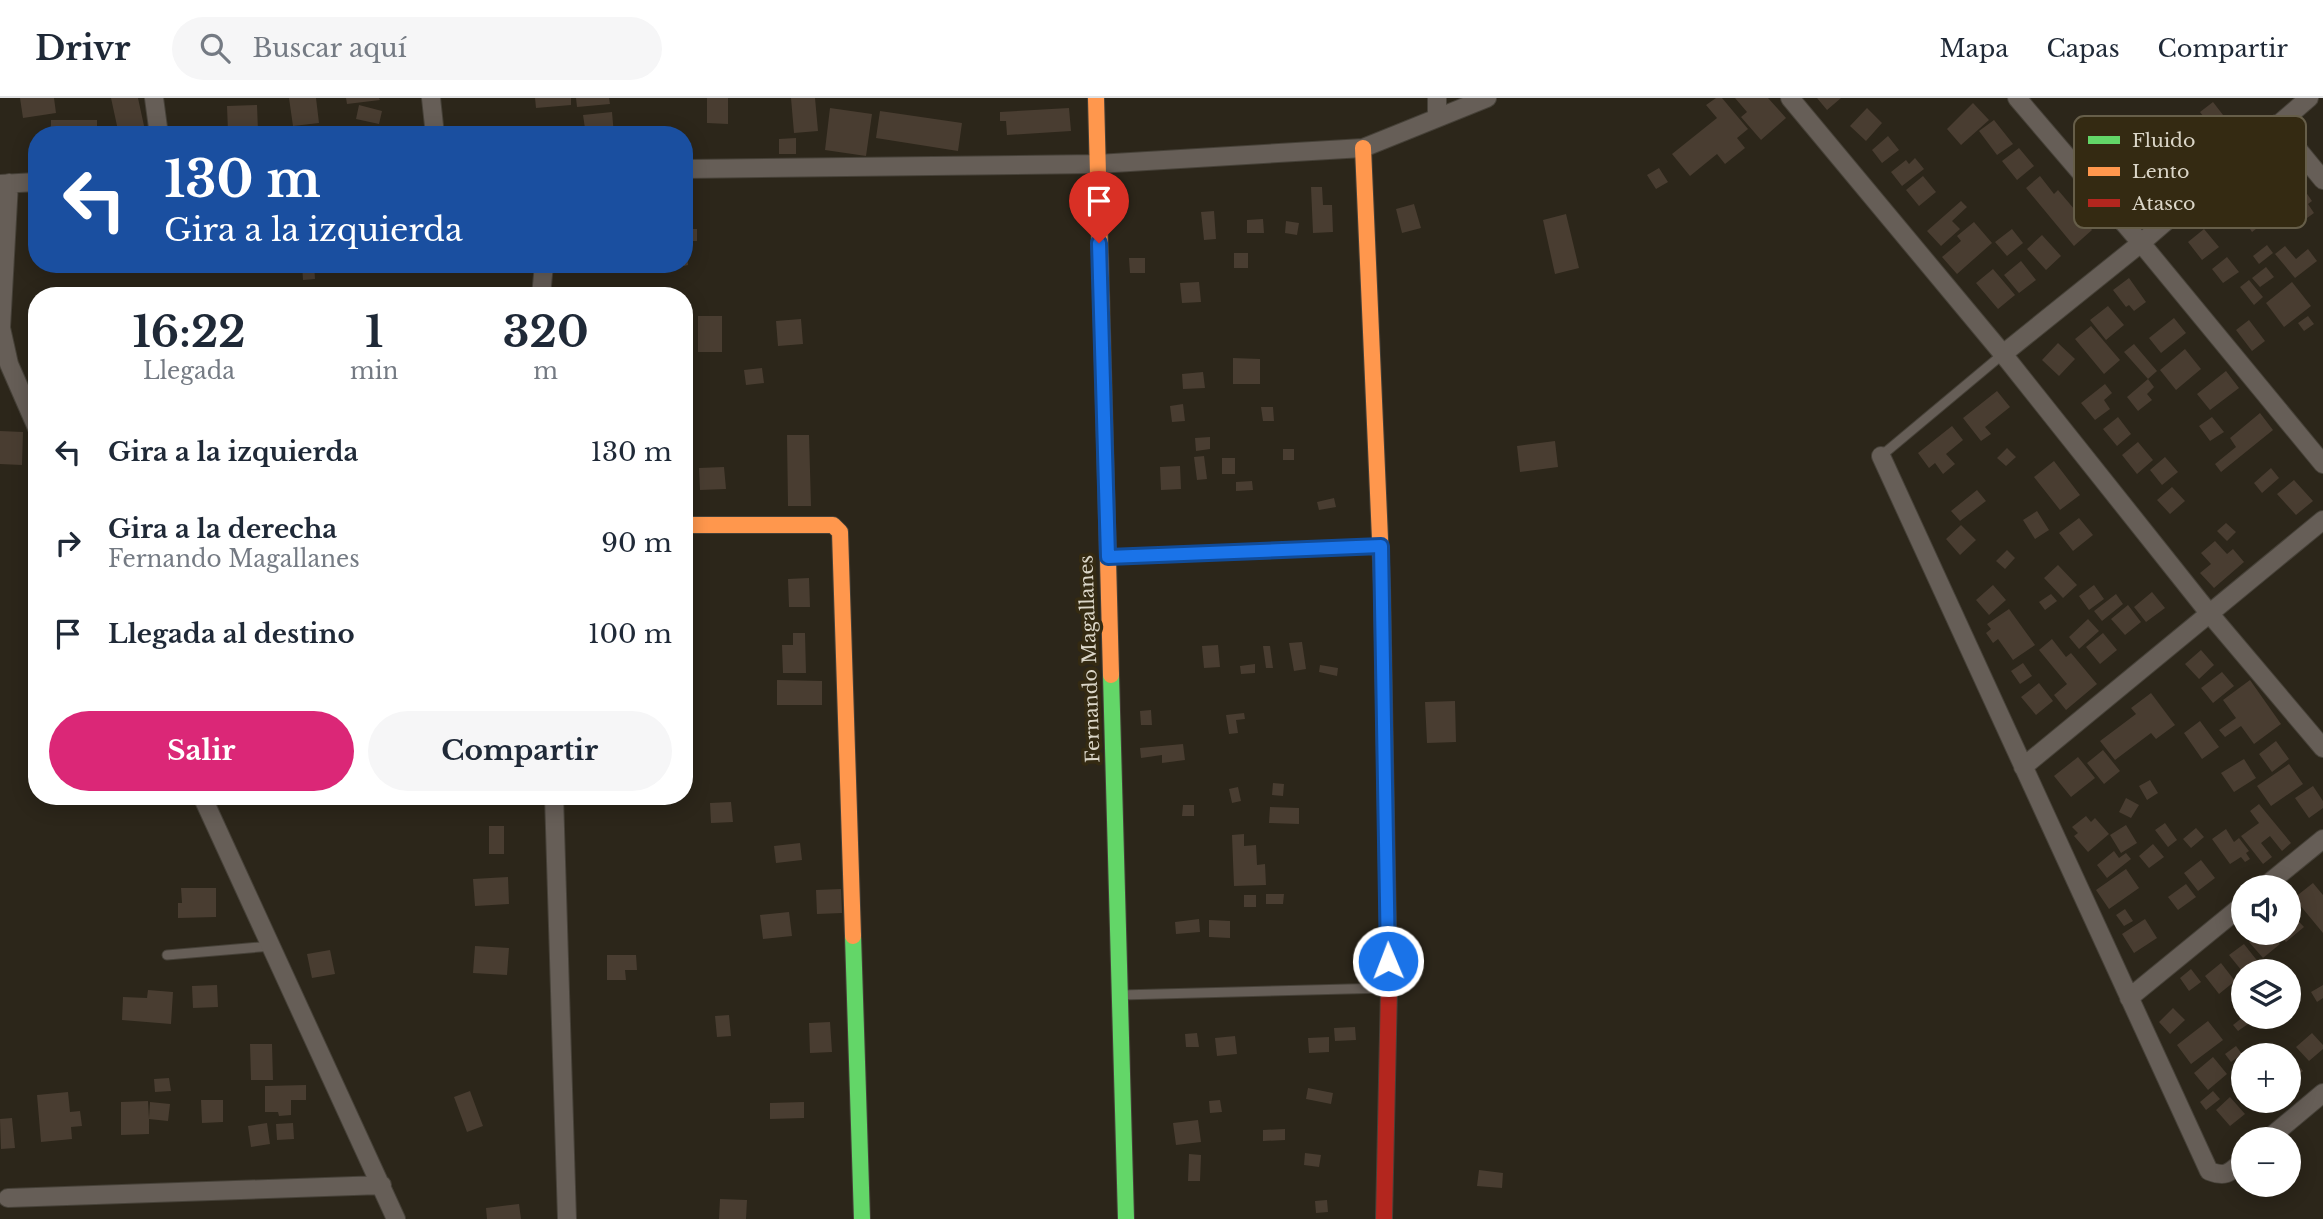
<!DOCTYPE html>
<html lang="es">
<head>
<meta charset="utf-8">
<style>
  :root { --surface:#fff; --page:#f6f6f7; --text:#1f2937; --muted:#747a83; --line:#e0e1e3; --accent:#db2777 }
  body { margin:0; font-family:"Libre Baskerville",serif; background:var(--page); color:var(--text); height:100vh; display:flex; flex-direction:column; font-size:26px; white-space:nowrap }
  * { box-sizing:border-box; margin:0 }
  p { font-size:23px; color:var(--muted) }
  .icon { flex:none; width:38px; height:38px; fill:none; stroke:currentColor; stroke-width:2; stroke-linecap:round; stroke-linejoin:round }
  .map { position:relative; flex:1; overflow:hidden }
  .panel { position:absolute; left:28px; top:189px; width:665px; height:518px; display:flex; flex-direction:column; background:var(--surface); border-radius:28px; box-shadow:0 4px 18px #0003 }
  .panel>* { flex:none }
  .banner { position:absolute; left:28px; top:28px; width:665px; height:147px; border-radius:28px; box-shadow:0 4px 18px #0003; background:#1a4fa0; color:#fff; overflow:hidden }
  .fabs { position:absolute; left:2231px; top:777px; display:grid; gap:14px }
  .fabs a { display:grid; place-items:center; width:70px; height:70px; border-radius:50%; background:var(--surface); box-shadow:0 4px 18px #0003; font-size:35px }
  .pin { position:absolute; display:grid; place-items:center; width:60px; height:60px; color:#fff; margin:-72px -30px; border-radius:50% 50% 50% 0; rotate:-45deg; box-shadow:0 0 7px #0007 }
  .pin .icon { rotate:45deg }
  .me { position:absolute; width:77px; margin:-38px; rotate:359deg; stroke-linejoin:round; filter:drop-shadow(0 0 5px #0008) }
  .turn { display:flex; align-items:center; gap:24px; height:147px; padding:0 21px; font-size:32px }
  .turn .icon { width:91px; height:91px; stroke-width:2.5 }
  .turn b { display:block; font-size:49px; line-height:60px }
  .eta { display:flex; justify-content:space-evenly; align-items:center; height:119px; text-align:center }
  .eta b { font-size:42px; font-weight:700; line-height:49px }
  .button { display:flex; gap:14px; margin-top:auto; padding:14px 21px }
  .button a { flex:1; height:80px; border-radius:42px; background:var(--accent); color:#fff; font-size:28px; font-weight:700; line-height:80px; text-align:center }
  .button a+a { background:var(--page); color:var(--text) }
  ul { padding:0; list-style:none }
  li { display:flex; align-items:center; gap:21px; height:91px; padding:0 21px }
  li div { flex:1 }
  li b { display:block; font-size:26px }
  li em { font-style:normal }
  header { display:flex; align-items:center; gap:42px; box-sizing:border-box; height:98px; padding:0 35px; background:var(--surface); border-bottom:2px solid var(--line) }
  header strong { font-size:33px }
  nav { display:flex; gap:38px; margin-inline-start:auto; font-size:24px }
  .search { width:490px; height:63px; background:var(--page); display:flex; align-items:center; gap:18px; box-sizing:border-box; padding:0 24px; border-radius:38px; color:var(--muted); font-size:26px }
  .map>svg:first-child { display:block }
  .building { fill:#493d31 }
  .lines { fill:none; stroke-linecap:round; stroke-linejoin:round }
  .lane-casing { stroke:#464138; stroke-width:11 }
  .street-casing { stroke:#464138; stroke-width:20 }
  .fast-casing { stroke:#464138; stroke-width:18 }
  .slow-casing { stroke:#464138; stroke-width:18 }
  .jam-casing { stroke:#464138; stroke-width:18 }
  .lane { stroke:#665e57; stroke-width:9 }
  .street { stroke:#665e57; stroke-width:18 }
  .fast { stroke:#63d668; stroke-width:16 }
  .slow { stroke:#ff974d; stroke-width:16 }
  .jam { stroke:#b3261e; stroke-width:16 }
  .route-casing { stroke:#114b97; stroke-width:18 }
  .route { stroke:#1a73e8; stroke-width:12 }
  .labels { text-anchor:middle; stroke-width:7; stroke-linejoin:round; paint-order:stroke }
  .street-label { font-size:19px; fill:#dbd6c8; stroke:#342a12 }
  .key { fill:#342a12; stroke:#665e49; stroke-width:2 }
  .key-label { font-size:19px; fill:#dbd6c8 }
</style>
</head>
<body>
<header>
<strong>Drivr</strong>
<div class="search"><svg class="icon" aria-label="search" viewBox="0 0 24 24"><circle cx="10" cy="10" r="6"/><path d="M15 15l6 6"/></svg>Buscar aquí</div>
<nav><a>Mapa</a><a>Capas</a><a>Compartir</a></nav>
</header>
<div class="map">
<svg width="2323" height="1121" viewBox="0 0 2323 1121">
  <rect width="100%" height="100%" fill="#2c261a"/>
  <!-- building -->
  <path class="building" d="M20,0h34l2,15 -33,5z
    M111,0h27l8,37h-27z
    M289,0h27l3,25 -26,3z
    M346,0h33l1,2 -33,4z
    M535,0h36v7l-35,3z
    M576,0h33l1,6 -33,3z
    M707,0h21v26l-21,-1z
    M791,0h24l3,33 -24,2z
    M1716,0h6l26,31 -11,9 8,10 -20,16 -8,-10 -27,22 -18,-22 45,-36 -11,-13z
    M1735,0h33l18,20 -25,22 -20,-23 6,-5z
    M1817,0h24l-14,12z
    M2213,4l17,22 -13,10 -17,-22z
    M1973,5l16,17 -28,25 -14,-16z
    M257,7l1,26 -30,1 -1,-26z
    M359,7l23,6 -3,13 -23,-5z
    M830,10l42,6 -6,42 -41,-6z
    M1069,10l2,23 -64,4 -1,-14h-6v-9z
    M1867,10l15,15 -16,18 -16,-15z
    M880,13l82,12 -4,28 -82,-13z
    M612,14l2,23h-28l-3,-20z
    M51,22h46v15h-46z
    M1994,22l19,24 -16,11 -18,-24z
    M1888,38l11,14 -17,13 -10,-13z
    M796,40v16h-17v-15z
    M2019,50l15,18 -17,14 -15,-19z
    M1915,60l9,11 -22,17 -11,-14 15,-12 3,4z
    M1659,70l9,14 -12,7 -9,-14z
    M2300,77l6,8 -15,12 -6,-8z
    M1923,78l13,16 -17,14 -13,-16z
    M2040,78l14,18 4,-4 34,40 -18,16 -48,-58z
    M1311,89h11l1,18h9l1,27 -20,1z
    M2305,93l7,10 -4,3 6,9 -14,10 -14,-18z
    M1961,103l6,6 -15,14 8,8 -19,17 -14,-15z
    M1414,106l7,24 -19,5 -6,-24z
    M1214,113l2,28 -12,1 -3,-28z
    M2259,115l6,9 -13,10 -6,-9z
    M1566,116l13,54 -24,6 -12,-54z
    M1263,121l1,14h-17v-13z
    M1286,123l13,2 -2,12 -12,-2z
    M1974,124l18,21 -35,31 -15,-17 19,-16 -4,-5z
    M685,131h12v12h-10l1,24 -4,1z
    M2012,131l11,14 -16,13 -12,-14z
    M2204,131l15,18 -17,13 -14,-18z
    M2042,137l19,21 -15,14 -19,-21z
    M2267,147l6,8 -14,11 -6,-8z
    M2285,148l11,13 12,-10 9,12 -22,17 -20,-24z
    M1234,155h14v15h-14z
    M2227,159l12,15 -16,11 -11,-14z
    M1129,160h16v15h-15z
    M2021,163l15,19 -17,13 -15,-18z
    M302,166h12l1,15 -12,1z
    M2266,169l8,10 -14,10 -8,-9z
    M1993,171l22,26 -17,14 -22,-26z
    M2129,180l17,24 -12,9 -5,-6 -3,2 -13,-17z
    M2249,182l14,17 -9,8 -14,-18z
    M1199,184l2,20 -19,1 -2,-20z
    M2292,184l19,24 -27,21 -18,-24z
    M2108,208l16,19 -18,15 -16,-20z
    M698,218h24v36h-24z
    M2308,218l6,8 -10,7 -6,-8z
    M2174,220l12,15 -25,20 -12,-15z
    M801,221l2,25 -25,2 -2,-25z
    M2249,222l16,21 -13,10 -16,-21z
    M2091,228l29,34 -16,14 -29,-35z
    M2058,245l17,16 -16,17 -17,-16z
    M2134,246l23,27 -9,8 -24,-27z
    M2185,251l16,20 -25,21 -16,-20z
    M1233,260l27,1v25h-27z
    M762,270l2,15 -18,2 -2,-15z
    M2226,273l13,17 -29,22 -13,-16z
    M1203,274l2,16 -22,1 -1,-15z
    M2148,281l6,8 -7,7 5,6 -14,11 -11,-14z
    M2105,286l7,9 -8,7 6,9 -15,11 -14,-17z
    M1997,293l13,16 -25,20 6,7 -10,7 -18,-23z
    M1183,306l2,17 -13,1 -2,-16z
    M1261,309h12l1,14h-11z
    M2260,315l13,17 -52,42 -6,-8 21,-17 -6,-9z
    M2118,319l13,17 -14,12 -14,-17z
    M2212,319l12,15 -14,9 -11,-15z
    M1952,328l11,14 -17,14 9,10 -12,10 -8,-11 -6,5 -11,-15z
    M0,333l23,1 -1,33 -22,-1z
    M787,337h22l2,71h-23z
    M1210,339v12l-14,2 -1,-13z
    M1555,343l3,26 -38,5 -3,-26z
    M2138,344l15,18 -16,14 -15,-19z
    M2007,350l9,9 -10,9 -9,-8z
    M1283,351h11v11h-11z
    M1204,358l3,23 -10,1 -3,-23z
    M2165,359l13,15 -16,13 -12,-15z
    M1222,360h13v16h-13z
    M2054,363l26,34 -20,15 -26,-33z
    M1180,368l1,23 -20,1 -1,-23z
    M724,369l2,22 -26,1 -1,-22z
    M2271,370l8,10 -17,15 -8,-10z
    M2294,382l19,21 -17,14 -19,-21z
    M1252,383l1,9 -17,1v-9z
    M2172,389l13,14 -15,13 -13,-14z
    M1977,392l9,11 -26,20 -9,-10z
    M1334,400l2,9 -17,3 -2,-8z
    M2037,413l12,19 -14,9 -12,-19z
    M2079,420l14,17 -20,16 -14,-18z
    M2226,425l10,9 -9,9 -10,-10z
    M1961,427l15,15 -16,15 -14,-16z
    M2215,443l12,13 6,-5 11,13 -30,26 -14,-15 11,-9 -10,-11z
    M2007,452l8,8 -10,11 -9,-8z
    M2058,467l19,20 -14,13 -19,-20z
    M809,480l1,29h-21l-1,-28z
    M1993,487l13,15 -17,15 -13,-15z
    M2094,487l10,14 -15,11 -10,-14z
    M2152,494l13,16 -19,14 -12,-15z
    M2051,496l6,7 -12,9 -6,-8z
    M2116,496l7,10 -21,17 -8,-10z
    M2128,507l13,17 -16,13 -14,-16z
    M2009,511l26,36 -22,15 -15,-21 -5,4 -7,-10 5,-4 -4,-5z
    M2088,521l11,12 -20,18 -10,-12z
    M793,535h12l1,40h-23l-1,-28h11z
    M2103,535l14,17 -17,14 -14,-17z
    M2052,541l14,18 5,-4 26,31 -31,26 -12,-15 13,-11 -28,-34z
    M1302,544l4,27 -12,2 -5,-28z
    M1218,547l2,22 -16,1 -2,-22z
    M1263,548h7l3,22h-7z
    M2201,552l13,15 -15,14 -14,-15z
    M2023,565l9,13 -12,8 -9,-13z
    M1255,566v9l-14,1 -1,-8z
    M1320,567l18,3 -1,8 -18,-4z
    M2222,574l12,14 -21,17 -12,-15z
    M777,582l45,1v24h-45z
    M2250,582l31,44 -27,20 -13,-18 -16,11 -6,-7 17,-12 -13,-18z
    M2039,585l14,18 -17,14 -15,-18z
    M2151,595l24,32 -19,14 -5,-6 -36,27 -15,-19 36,-27 -5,-6z
    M1455,603l1,41 -29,1 -2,-41z
    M1151,612l1,15h-11l-1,-14z
    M1244,615l1,6 -9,1 2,13 -9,1 -3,-19z
    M2200,623l19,26 -17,12 -18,-26z
    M2276,643l13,18 -17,13 -13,-18z
    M1183,646l2,16 -23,3v-8l-21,3 -1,-10z
    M2103,652l17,21 -16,13 -17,-21z
    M2078,659l17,21 -24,19 -17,-21z
    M2244,661l12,19 -22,14 -13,-19z
    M2289,666l14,20 -32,22 -14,-20z
    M2150,682l8,13 -11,7 -8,-14z
    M1273,685l11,1 -1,12 -11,-1z
    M2313,688l10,15v7l-14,10 -14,-20z
    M1238,689l3,14 -9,2 -3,-14z
    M2126,700l13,7 -8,13 -12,-6z
    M731,704l2,20 -22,1 -1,-20z
    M2259,706l32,39 -9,8 -12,-15 -9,7 11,14 -9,7 -22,-28 18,-13 -9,-12z
    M1183,707h11v11h-12z
    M1270,709l29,1v16l-30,-1z
    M2086,718l5,6 4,-4 14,16 -21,18 -14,-16 4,-3 -6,-6z
    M2165,725l12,17 -9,7 -13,-17z
    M2126,727l11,18 -16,10 -11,-18z
    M489,728h15v28h-15z
    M2196,730l8,9 -13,11 -8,-9z
    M2226,731l8,13 5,-4 10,13 -3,2 4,6 -5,3 -4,-5 -11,7 -18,-25z
    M1244,736v12l12,-1 1,20 8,-1 1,21 -32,1 -2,-51z
    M800,745l2,17 -26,3 -2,-17z
    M2153,746l11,13 -15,11 -10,-12z
    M2114,753l5,7 7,-5 5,6 -24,19 -10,-13z
    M2201,762l14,18 -17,13 -14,-18z
    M2126,771l13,19 -30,21 -13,-19z
    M508,779l1,27 -34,2 -2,-27z
    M2313,785l10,12v38l-29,-35z
    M2186,786l10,13 -18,13 -10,-13z
    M181,790h35v29l-38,1v-15h4z
    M841,791l1,24 -25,1 -1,-24z
    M1266,796h18l-1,10h-17z
    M1244,797h12v12h-12z
    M2125,811l8,12 -9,5 -8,-11z
    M2289,813l15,16 -18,15 -8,-9h11z
    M789,814l3,24 -29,3 -3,-24z
    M1199,821l1,13 -24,2 -1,-12z
    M2145,821l12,19 -23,15 -12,-19z
    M1209,822l21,1v17l-21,-1z
    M2259,835h11l10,11 -17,14 -14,-16z
    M2244,846l15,19 -11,8h-6l-13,-16z
    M475,848l34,2 -2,27 -34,-2z
    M330,852l5,24 -23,4 -5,-24z
    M607,857h29l1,15h-12l1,10h-19z
    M2221,865l14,18 -16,13 -14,-18z
    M2191,871l10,13 -12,9 -9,-13z
    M217,887l1,22 -25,1 -1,-22z
    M2323,887v13l-6,4 -6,-10z
    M148,892l25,2 -2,32 -49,-4 1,-23 24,1z
    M2173,910l12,12 -15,14 -11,-12z
    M729,917l2,21 -14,1 -2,-21z
    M2243,919h15l-20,14 -5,-6z
    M2208,923l15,19 -32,24 -14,-19z
    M830,924l2,30 -22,1 -1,-30z
    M1355,929l1,13 -21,1 -1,-13z
    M1197,935l2,14h-13l-1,-13z
    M2312,935l11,12v4l-14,12 -13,-14z
    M1235,938l2,18 -20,2 -2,-18z
    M1329,939v15l-20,1 -1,-15z
    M250,946h22l1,36h-22z
    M2236,948l6,8 -11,8 -6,-8z
    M2289,957l14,16 -14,11z
    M2213,959l14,17 -19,16 -14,-17z
    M169,980l2,13 -16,1 -1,-13z
    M306,987v15h-15v15l-12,1 -1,-4h-13v-26z
    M1308,990l25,5 -2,11 -25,-5z
    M470,993l13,35 -16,6 -13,-35z
    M2213,993l7,8 -14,11 -6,-8z
    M68,994l2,20 10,-1 2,15 -11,1 1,12 -31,3 -4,-47z
    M2230,999l15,17 -15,12 -14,-16z
    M201,1002h22v22l-21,1z
    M1220,1002l2,12 -12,1 -1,-12z
    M148,1003l1,18 1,-17 20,2 -2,17 -19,-2v15l-28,1v-33z
    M804,1004v16l-34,1v-16z
    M12,1020l3,30 -14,1 -1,-30z
    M1198,1022l3,22 -25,3 -3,-22z
    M267,1025l3,21 -19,3 -3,-21z
    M293,1025l1,16 -17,1 -1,-16z
    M1285,1031v11l-22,1v-11z
    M1305,1055l16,2 -2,12 -15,-2z
    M1189,1056l12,1 -1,26h-12z
    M1479,1072l24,3 -1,15 -25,-2z
    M720,1101l27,1 -1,19h-27z
    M1327,1102l1,12 -12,1 -1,-12z
    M519,1106l2,15h-34l-1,-11z"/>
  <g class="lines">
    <!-- lane casing -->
    <g class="lane-casing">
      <path id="lane" d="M1881,358l122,-102
        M1110,459l269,-11
        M167,857l105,-9
        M1121,897l266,-7"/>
    </g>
    <!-- street casing -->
    <g class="street-casing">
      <path id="street" d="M154,0l5,37
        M431,0l4,37
        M1790,0l213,256 206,259 114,135
        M2017,0l124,145 182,221
        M1437,20v-20
        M2277,26l46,56
        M684,71l413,-5 266,-16 124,-50
        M9,85l-8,145 8,36 28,64
        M0,86l37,-2
        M541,198l3,-32
        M2003,256l138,-111 168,-145
        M1881,358l328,715c18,7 21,1 35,-11
        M2023,669l300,-247
        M202,698l194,423
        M554,698l13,423
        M2264,789l59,-48
        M2129,900l115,-94
        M2268,1041l55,-46
        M8,1100l374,-13"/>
    </g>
    <!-- fast casing -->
    <g class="fast-casing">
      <path id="fast" d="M1111,577l15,544
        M853,838l9,283"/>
    </g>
    <!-- slow casing -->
    <g class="slow-casing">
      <path id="slow" d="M1096,0l15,577
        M1363,50l19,437 2,116
        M684,427h149l7,7 13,404"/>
    </g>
    <!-- jam casing -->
    <g class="jam-casing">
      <path id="jam" d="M1384,1121l5,-231 -5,-287"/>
    </g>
    <!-- lane -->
    <use href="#lane" class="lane"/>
    <!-- street -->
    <use href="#street" class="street"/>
    <!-- fast -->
    <use href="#fast" class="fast"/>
    <!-- slow -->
    <use href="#slow" class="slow"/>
    <!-- jam -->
    <use href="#jam" class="jam"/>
  </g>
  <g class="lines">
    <!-- route casing -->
    <g class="route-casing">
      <path id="route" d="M1099,145l9,314 273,-11 7,415"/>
    </g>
    <!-- route -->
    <use href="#route" class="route"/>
  </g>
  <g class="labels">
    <!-- street labels -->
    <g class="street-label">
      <text transform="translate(1089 561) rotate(-92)" y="7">Fernando Magallanes</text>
    </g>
  </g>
  <!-- legend -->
  <rect x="2074" y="18" width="232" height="112" rx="10" class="key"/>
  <rect x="2088" y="38" width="32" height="8" fill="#63d668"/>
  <rect x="2088" y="69" width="32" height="9" fill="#ff974d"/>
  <rect x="2088" y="101" width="32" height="8" fill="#b3261e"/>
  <g class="key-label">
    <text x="2132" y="49">Fluido</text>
    <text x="2132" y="80">Lento</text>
    <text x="2132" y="112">Atasco</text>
  </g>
</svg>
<div class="fabs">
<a><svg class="icon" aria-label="sound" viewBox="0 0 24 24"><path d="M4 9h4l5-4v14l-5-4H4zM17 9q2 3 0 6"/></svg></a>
<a><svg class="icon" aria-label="layers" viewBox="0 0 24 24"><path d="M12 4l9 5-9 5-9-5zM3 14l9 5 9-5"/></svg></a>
<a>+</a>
<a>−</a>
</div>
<div class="pin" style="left:1099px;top:145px;background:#d93025"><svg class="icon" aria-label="arrive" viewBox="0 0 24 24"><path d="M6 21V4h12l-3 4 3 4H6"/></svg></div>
<svg class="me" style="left:1388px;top:863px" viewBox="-20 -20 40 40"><circle r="17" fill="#1a73e8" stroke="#fff" stroke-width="3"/><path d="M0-11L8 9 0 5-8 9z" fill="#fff"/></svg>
<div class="banner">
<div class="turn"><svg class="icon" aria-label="left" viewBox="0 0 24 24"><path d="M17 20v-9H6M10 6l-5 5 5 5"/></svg><div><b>130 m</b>Gira a la izquierda</div></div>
</div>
<section class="panel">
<div class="eta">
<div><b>16:22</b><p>Llegada</p></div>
<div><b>1</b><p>min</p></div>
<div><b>320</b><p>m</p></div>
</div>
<ul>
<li><svg class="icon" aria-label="left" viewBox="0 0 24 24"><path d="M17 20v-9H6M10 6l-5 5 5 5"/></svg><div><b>Gira a la izquierda</b></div><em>130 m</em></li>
<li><svg class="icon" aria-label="right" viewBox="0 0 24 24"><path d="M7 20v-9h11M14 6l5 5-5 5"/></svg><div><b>Gira a la derecha</b><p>Fernando Magallanes</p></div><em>90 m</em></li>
<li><svg class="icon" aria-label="arrive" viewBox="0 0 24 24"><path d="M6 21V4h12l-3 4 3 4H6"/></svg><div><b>Llegada al destino</b></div><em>100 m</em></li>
</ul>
<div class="button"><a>Salir</a><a>Compartir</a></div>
</section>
</div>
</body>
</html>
